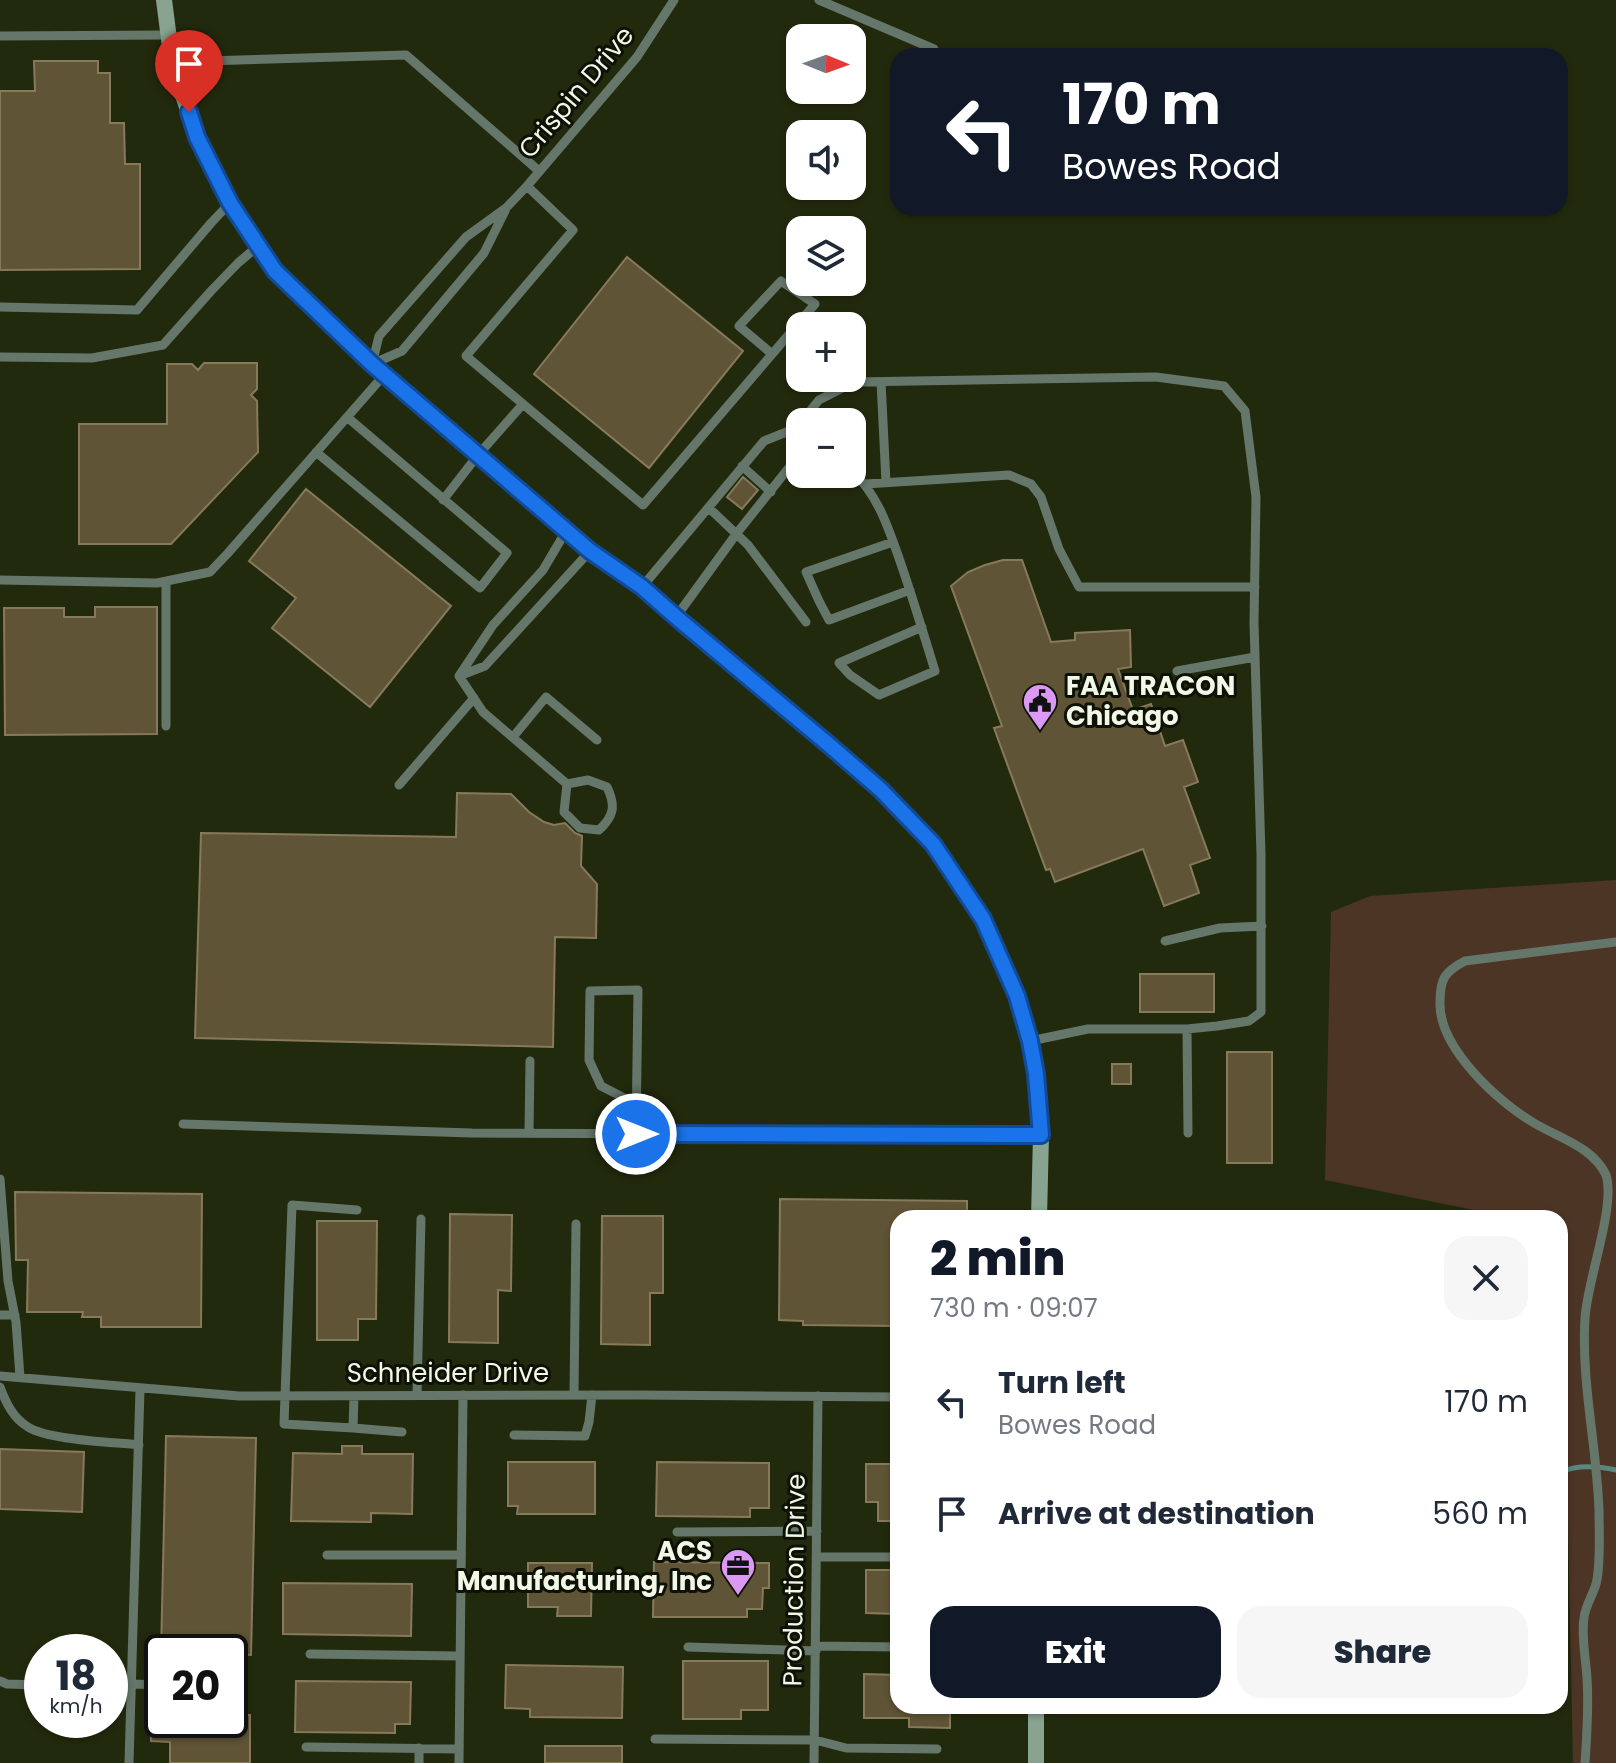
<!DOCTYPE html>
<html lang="en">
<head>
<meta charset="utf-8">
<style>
  :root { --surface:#fff; --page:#f6f6f7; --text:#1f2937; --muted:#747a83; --accent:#111827 }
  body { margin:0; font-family:Poppins,sans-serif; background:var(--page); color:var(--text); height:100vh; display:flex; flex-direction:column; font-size:30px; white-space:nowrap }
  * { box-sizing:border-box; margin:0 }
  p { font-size:26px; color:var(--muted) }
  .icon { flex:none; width:44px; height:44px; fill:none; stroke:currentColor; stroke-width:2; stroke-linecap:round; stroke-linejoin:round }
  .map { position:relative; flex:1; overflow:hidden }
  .details { position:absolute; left:890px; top:1210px; width:678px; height:504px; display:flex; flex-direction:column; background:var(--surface); border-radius:24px; box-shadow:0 2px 6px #0004 }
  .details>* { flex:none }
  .top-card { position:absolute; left:890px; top:48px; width:678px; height:168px; border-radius:24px; box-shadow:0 2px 6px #0004; background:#111827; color:#fff; overflow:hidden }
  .needle { width:52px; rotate:91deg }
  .controls { position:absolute; left:786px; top:24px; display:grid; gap:16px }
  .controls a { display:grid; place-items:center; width:80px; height:80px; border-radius:16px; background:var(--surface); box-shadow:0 2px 6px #0004; font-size:40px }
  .speed { position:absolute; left:24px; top:1634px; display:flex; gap:16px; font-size:40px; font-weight:700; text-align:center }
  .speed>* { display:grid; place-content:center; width:104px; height:104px; border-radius:50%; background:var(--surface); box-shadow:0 2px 6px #0004; line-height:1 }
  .speed small { font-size:20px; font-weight:400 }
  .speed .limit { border:4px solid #111; border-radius:12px; background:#fff; color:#111 }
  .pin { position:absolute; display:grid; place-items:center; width:68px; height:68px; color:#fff; margin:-82px -34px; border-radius:50% 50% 50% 0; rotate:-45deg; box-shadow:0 0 8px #0007 }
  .pin .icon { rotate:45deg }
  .me { position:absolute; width:88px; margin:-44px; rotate:90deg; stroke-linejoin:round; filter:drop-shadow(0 0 6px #0008) }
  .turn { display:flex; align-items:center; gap:28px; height:168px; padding:0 40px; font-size:36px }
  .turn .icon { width:104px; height:104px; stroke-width:2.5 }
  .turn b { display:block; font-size:56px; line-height:68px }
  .round { display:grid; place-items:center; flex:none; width:84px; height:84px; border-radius:24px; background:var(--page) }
  .overview { display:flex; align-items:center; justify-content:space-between; height:136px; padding:0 40px }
  h1 { font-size:48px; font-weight:800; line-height:60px; color:var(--accent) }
  .action { display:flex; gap:16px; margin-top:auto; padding:16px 40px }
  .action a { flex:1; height:92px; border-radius:24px; background:var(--accent); color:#fff; font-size:32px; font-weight:800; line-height:92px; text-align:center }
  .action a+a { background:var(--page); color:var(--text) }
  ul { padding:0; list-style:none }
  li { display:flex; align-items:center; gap:24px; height:112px; padding:0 40px }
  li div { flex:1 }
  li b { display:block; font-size:30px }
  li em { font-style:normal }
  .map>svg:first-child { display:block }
  .green { fill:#4c3525 }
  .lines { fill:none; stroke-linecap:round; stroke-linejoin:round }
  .stream { stroke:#5a877e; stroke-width:5 }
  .building { fill:#605436; stroke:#877a5b; stroke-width:2 }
  .lane { stroke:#65766a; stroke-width:9 }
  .secondary { stroke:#88a491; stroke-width:16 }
  .route-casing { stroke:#114b97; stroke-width:20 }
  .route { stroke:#1a73e8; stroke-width:14 }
  .labels { text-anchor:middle; stroke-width:6; stroke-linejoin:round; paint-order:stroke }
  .street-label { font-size:26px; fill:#f2f8e7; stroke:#0d1106 }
  .poi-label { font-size:26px; font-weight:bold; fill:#f2f8e7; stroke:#0d1106; text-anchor:start }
</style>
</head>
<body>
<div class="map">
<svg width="1616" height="1763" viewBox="0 0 1616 1763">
  <rect width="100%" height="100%" fill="#222a0d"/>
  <!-- green -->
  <path class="green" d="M1616,880v883h-43l-10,-475 -3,-5v-65h-46l-189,-38 6,-268 39,-16z"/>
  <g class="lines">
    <!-- stream -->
    <path class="stream" d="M1560,1472c18,-8 38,-6 56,-2"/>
  </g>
  <!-- building -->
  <path class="building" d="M34,61h64v12h12v50h14l1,41h15v105l-140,1v-179h35z
    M627,257l116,94 -94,117 -115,-94z
    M204,363h53v26l-6,6 6,6 1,51 -87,92h-92v-120h88v-60h25l6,6z
    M743,477l15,13 -16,19 -15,-12z
    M306,489l145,117 -81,101 -98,-79 24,-30 -47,-37z
    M1003,560h19l29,82 24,-2v-7l55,-3 1,37 -13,2 15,41 18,-6 14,42 18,-6 15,42 -14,5 26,71 -20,7 9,28 -35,13 -21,-57 -88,33 -5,-13 -4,1 -52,-142 8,-2 -51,-140 17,-14 17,-7z
    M95,607h62v127l-152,1 -1,-127h60v9h31z
    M457,793l54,1 18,18 15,10 10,3 11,-2 10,10 7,3 -1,30 16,18 -1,54 -41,-1 -2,110 -358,-9 6,-205 255,4z
    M1140,974h74v38h-74z
    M1227,1052h45v111h-45z
    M1112,1064h19v20h-19z
    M15,1192l187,2 -1,133h-100v-10h-19l1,-5h-56l1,-52h-12z
    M780,1199l187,2v17h-69v108l-95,-1v-4l-24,-1z
    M450,1214l62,1 -1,76 -13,-1v53l-49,-1z
    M602,1216h61v77h-13v52l-49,-1z
    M317,1221h60l-1,98h-18v21h-41z
    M166,1436l90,2 -5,217 -21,-1v-2h-69z
    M342,1446h20v8h51l-1,60 -41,-1v9l-80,-1 2,-68 49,1z
    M0,1449l84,3 -2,60 -82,-3z
    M508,1462h87v52h-78l1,-8h-10z
    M657,1462l112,1v45h-19v9l-94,-1z
    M866,1464h32v57h-20v-19h-12z
    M654,1562l115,1v25h-6l-1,21h-15v8h-94z
    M528,1563h64l-1,53h-34l1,-9h-30z
    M866,1570h32v44l-32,-1z
    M283,1583l129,1 -1,52 -128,-2z
    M683,1661h85v49h-27v9h-58z
    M506,1665l117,2 -1,51 -92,-1v-8l-25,-1z
    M864,1674l34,1v31h52v22l-41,-1v-9h-45z
    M296,1681l115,1 -1,42h-15v9l-100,-1z
    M230,1715h20v48h-80v-21l-19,-1v-21h79z
    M545,1746h77v17h-77z"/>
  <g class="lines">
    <!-- lane -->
    <path class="lane" d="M819,0l115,49
      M0,36l168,-1
      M172,62l234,-7 133,116
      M0,307l137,3 74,-87 19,-20
      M0,357l92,1 71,-13 48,-54 27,-28 20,-17
      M372,364l7,-28 87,-99 40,-29 21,-22 110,-129 37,-57
      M372,364l30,-13 82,-98 21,-42
      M881,382l5,100
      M523,404l120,101 172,-201 -34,-23 -42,45 33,28
      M801,422l18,-22 35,-18 302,-5 68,9 21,25 11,86 -2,126 7,231v158l-12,9 -32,5 -30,3h-99l-58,12
      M316,452l164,136 27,-35 -160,-136
      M742,466l29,26
      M852,471c27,25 37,59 49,93 12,35 23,71 34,107l-56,24 -29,-20 -11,-12 83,-36
      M865,484l144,-9 22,9 10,13 18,52 20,38h176
      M443,500l35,-45 45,-51 -57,-48 107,-126 -46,-44
      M709,508l39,37 58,77
      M893,542l-87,30 13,29 10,19 81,-30
      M0,580l157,3 53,-11 18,-19 156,-178
      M166,581v145
      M642,587l122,-146 30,-12 5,26 -62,78 -61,84
      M1177,671l78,-14
      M459,676l24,36 84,72 21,-4 19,7c9,19 7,29 -8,43l-19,-2 -16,-16 3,-28
      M459,676l26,-10 105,-115
      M459,676l34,-51 50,-55 23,-39
      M513,737l33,-40 51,43
      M399,785l75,-87
      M1165,941l55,-13 42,-2
      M1187,1029l1,104
      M183,1124l289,9 569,2
      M529,1133l1,-72
      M636,1134l2,-144 -48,1 -1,69 12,26 35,18
      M0,1179l8,102 8,41 4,55
      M0,1315h15
      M0,1376l239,20 399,-1 260,2
      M0,1387c6,16 13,31 28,40 20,13 84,15 111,18
      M417,1395l4,-176
      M574,1395l2,-171
      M354,1396l-1,32 -69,-4 8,-219 65,5
      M895,1397l3,28
      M353,1428l49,4
      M514,1435l71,1 4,-14 3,-27
      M677,1532l140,-1
      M327,1555h134
      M817,1557h81
      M816,1646l82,1
      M688,1647l128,4
      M310,1654l150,2
      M0,1681l7,3 35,1
      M132,1684l30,1
      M230,1686h2
      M655,1739l160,1 31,8 91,1
      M306,1747l153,2
      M419,1748v15
      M129,1763l11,-374
      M459,1763l4,-368
      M814,1763l4,-367
      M1585,1763c2,-29 4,-56 2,-85 -1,-17 -6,-44 -3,-60 1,-12 9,-23 12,-34 5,-18 3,-54 3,-73 -2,-65 -18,-128 -14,-193 2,-37 31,-112 21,-143 -13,-28 -47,-37 -72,-52 -36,-21 -95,-75 -94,-120 0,-24 4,-31 25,-42l151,-19"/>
    <!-- secondary -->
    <path class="secondary" d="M164,0l8,62 25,75 33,66 45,68 97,93 218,187 52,36 186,157 53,46 52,54 50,75 34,77 13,45 6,33 5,61 -2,83
      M1036,1763v-57"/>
  </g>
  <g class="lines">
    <!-- route casing -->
    <g class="route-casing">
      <path id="route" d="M189,112l8,25 33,66 45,68 97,93 218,187 52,36 34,30 152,127 53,46 52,54 50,75 34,77 13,45 6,33 5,61 -405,-1"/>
    </g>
    <!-- route -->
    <use href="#route" class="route"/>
  </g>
  <!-- icons -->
  <defs>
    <g id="civic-pin" transform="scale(1.8)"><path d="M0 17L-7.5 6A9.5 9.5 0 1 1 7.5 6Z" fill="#db99f5" stroke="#0d1106"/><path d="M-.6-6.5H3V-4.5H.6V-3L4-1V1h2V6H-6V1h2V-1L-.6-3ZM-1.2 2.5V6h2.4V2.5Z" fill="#111"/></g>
    <g id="office-pin" transform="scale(1.8)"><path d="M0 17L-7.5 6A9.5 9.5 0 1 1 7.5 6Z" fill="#db99f5" stroke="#0d1106"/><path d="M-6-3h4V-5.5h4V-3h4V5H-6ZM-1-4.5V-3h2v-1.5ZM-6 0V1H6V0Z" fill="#111"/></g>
  </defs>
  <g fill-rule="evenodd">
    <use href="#civic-pin" x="1040" y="701"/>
    <use href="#office-pin" x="738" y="1566"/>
  </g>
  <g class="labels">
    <!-- street labels -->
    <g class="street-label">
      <text transform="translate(576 92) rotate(-50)" y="9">Crispin Drive</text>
      <text x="448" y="1382">Schneider Drive</text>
      <text transform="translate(794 1580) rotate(-89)" y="9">Production Drive</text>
    </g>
    <!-- poi labels -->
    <g class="poi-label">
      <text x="1066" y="695">FAA TRACON<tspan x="1066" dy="30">Chicago</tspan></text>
      <text x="712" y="1560" text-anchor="end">ACS<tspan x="712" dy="30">Manufacturing, Inc</tspan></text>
    </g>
  </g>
</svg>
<div class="controls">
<a><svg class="needle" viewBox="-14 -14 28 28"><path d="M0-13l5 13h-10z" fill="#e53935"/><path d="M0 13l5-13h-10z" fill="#747a83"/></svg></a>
<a><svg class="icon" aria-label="sound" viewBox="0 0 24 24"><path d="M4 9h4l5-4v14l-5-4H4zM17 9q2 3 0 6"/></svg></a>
<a><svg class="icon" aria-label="layers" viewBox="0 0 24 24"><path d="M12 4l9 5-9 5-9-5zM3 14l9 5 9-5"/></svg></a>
<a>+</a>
<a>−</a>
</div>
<div class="speed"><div>18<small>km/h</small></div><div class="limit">20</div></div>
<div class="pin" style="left:189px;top:112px;background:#d93025"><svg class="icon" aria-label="arrive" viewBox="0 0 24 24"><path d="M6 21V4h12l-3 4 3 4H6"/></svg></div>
<svg class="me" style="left:636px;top:1134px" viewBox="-20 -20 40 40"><circle r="17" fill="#1a73e8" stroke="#fff" stroke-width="3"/><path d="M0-11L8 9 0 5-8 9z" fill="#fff"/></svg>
<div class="top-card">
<div class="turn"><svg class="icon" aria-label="left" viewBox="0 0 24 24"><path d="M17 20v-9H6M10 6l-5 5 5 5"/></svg><div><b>170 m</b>Bowes Road</div></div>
</div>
<section class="details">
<div class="overview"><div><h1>2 min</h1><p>730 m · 09:07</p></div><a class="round"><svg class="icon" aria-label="close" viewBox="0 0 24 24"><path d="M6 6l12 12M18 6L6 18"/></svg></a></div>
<ul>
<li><svg class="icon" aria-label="left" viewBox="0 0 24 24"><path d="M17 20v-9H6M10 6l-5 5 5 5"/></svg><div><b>Turn left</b><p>Bowes Road</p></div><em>170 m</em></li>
<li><svg class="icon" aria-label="arrive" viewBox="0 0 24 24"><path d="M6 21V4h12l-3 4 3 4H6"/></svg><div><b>Arrive at destination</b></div><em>560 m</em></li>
</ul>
<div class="action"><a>Exit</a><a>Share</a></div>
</section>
</div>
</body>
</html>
